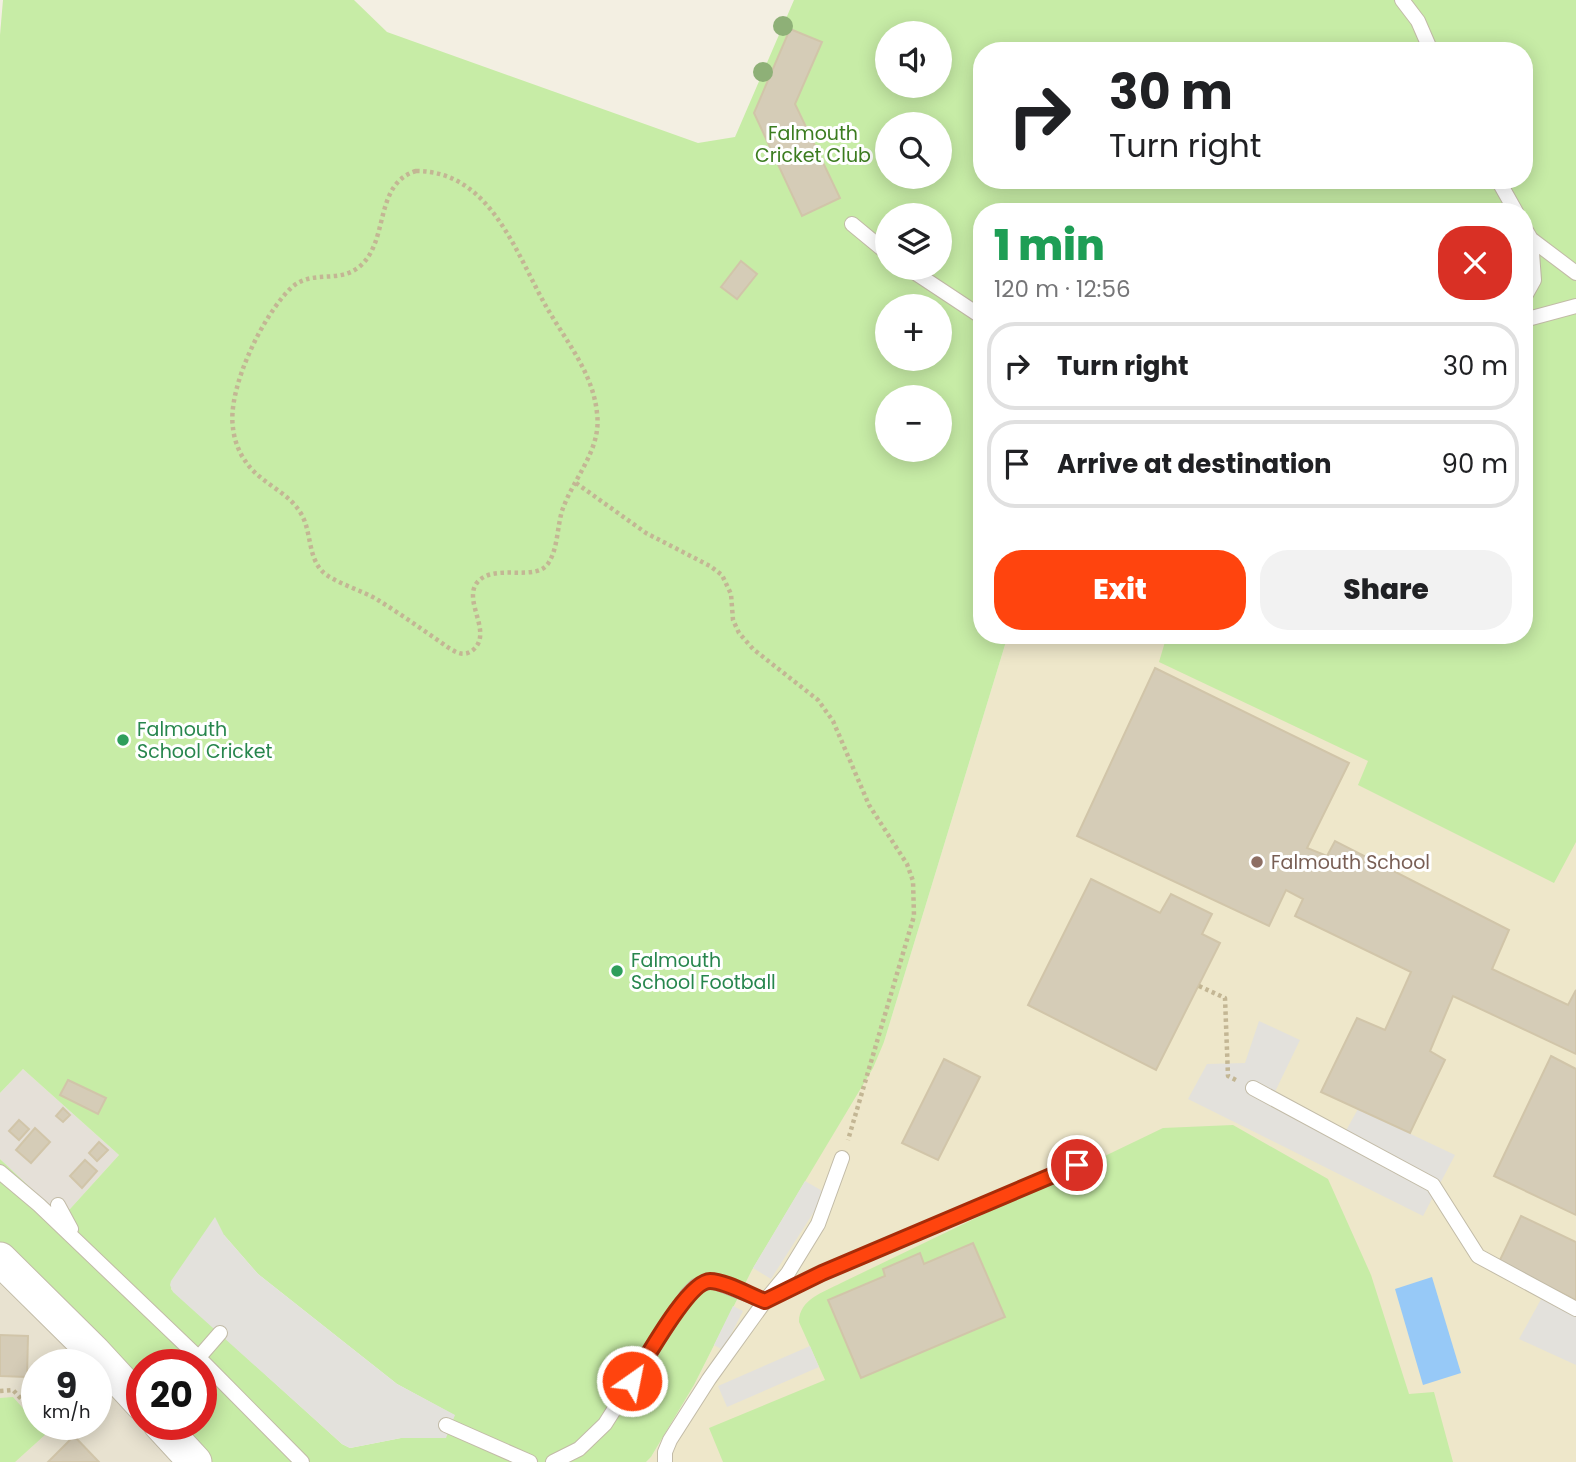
<!DOCTYPE html>
<html lang="en">
<head>
<meta charset="utf-8">
<style>
  :root { --surface:#fff; --page:#f2f2f2; --text:#202124; --muted:#757577; --line:#e0e0e0; --accent:#ff440e }
  body { margin:0; font-family:Poppins,sans-serif; background:var(--page); color:var(--text); height:100vh; display:flex; flex-direction:column; font-size:26px; white-space:nowrap }
  * { box-sizing:border-box; margin:0 }
  p { font-size:23px; color:var(--muted) }
  .icon { flex:none; width:38px; height:38px; fill:none; stroke:currentColor; stroke-width:2; stroke-linecap:round; stroke-linejoin:round }
  .map { position:relative; flex:1; overflow:hidden }
  .drawer { position:absolute; left:973px; top:203px; width:560px; height:441px; display:flex; flex-direction:column; background:var(--surface); border-radius:28px; box-shadow:0 4px 18px #0003 }
  .drawer>* { flex:none }
  .hud { position:absolute; left:973px; top:42px; width:560px; height:147px; border-radius:28px; box-shadow:0 4px 18px #0003; background:#fff; color:var(--text); overflow:hidden }
  .fabs { position:absolute; left:875px; top:21px; display:grid; gap:14px }
  .fabs a { display:grid; place-items:center; width:77px; height:77px; border-radius:50%; background:var(--surface); box-shadow:0 4px 18px #0003; font-size:35px }
  .speed { position:absolute; left:21px; top:1349px; display:flex; gap:14px; font-size:35px; font-weight:700; text-align:center }
  .speed>* { display:grid; place-content:center; width:91px; height:91px; border-radius:50%; background:var(--surface); box-shadow:0 4px 18px #0003; line-height:1 }
  .speed small { font-size:18px; font-weight:400 }
  .speed .limit { border:10px solid #d22; background:#fff; color:#111 }
  .pin { position:absolute; display:grid; place-items:center; width:60px; height:60px; color:#fff; margin:-30px; border:4px solid #fff; border-radius:50%; box-shadow:0 2px 7px #0007 }
  .me { position:absolute; width:77px; margin:-38px; rotate:33deg; stroke-linejoin:round; filter:drop-shadow(0 0 5px #0008) }
  .turn { display:flex; align-items:center; gap:24px; height:147px; padding:0 21px; font-size:32px }
  .turn .icon { width:91px; height:91px; stroke-width:2.5 }
  .turn b { display:block; font-size:49px; line-height:60px }
  .round { display:grid; place-items:center; flex:none; width:74px; height:74px; border-radius:28px; background:var(--page) }
  .summary { display:flex; align-items:center; justify-content:space-between; height:119px; padding:0 21px }
  h1 { font-size:42px; font-weight:800; line-height:52px; color:#1e9e55 }
  .primary-button { display:flex; gap:14px; margin-top:auto; padding:14px 21px }
  .primary-button a { flex:1; height:80px; border-radius:28px; background:var(--accent); color:#fff; font-size:28px; font-weight:800; line-height:80px; text-align:center }
  .primary-button a+a { background:var(--page); color:var(--text) }
  ul { padding:0; list-style:none }
  li { display:flex; align-items:center; gap:21px; height:88px; margin:0 14px 10px; padding:0 7px; border:4px solid var(--line); border-radius:28px }
  li div { flex:1 }
  li b { display:block; font-size:26px }
  li em { font-style:normal }
  .map>svg:first-child { display:block }
  .residential { fill:#e8e2d0 }
  .industrial { fill:#e5e0d8 }
  .education { fill:#eee7ca }
  .green { fill:#c7eca6; fill-rule:evenodd }
  .parking { fill:#e3e1dc }
  .water { fill:#97c9f7 }
  .building { fill:#d5ccb7; stroke:#d1c5a9; stroke-width:2 }
  .lines { fill:none; stroke-linecap:round; stroke-linejoin:round }
  .service-casing { stroke:#c2bba7; stroke-width:16 }
  .tertiary-casing { stroke:#c2bba7; stroke-width:35 }
  .path { stroke:#c3b694; stroke-width:4.5; stroke-dasharray:3.5 3.5; stroke-linecap:butt }
  .service { stroke:#fff; stroke-width:14 }
  .tertiary { stroke:#fff; stroke-width:33 }
  .tree { fill:#8eb077 }
  .route-casing { stroke:#a62c09; stroke-width:18 }
  .route { stroke:#ff440e; stroke-width:12 }
  .leisure-dot { fill:#2e9e5b; stroke:#fff; stroke-width:2.5 }
  .education-dot { fill:#8d6e63; stroke:#fff; stroke-width:2.5 }
  .labels { text-anchor:middle; stroke-width:6; stroke-linejoin:round; paint-order:stroke }
  .park-label { font-size:19px; fill:#3c7c20; stroke:#fff }
  .leisure-label { font-size:19px; fill:#27864d; stroke:#fff; text-anchor:start }
  .education-label { font-size:19px; fill:#785e54; stroke:#fff; text-anchor:start }
</style>
</head>
<body>
<div class="map">
<svg width="1576" height="1462" viewBox="0 0 1576 1462">
  <rect width="100%" height="100%" fill="#f3efe2"/>
  <!-- residential -->
  <path class="residential" d="M0,1269l93,96h-56v59h59v-56l46,48v8l8,1 29,37h-179z"/>
  <!-- industrial -->
  <path class="industrial" d="M23,1069l96,86 -49,54 -16,2 -54,-52v-66z"/>
  <!-- education -->
  <path class="education" d="M1576,410v1052h-930l5,-5 43,-72 58,-115 132,-228 124,-407h516z"/>
  <!-- green -->
  <path class="green" d="M3,0h351l33,32 311,111 37,-6 59,-137h782v842l-22,41 -196,-98 10,-24 -209,-99 8,-27h357v-423h-542v423h26l-124,407 -11,26 -121,202 -58,115 -43,72 -5,5h-449l-34,-37 38,-1v-59h-59v35l-142,-146v-95l55,52 15,-2 49,-54 -96,-86 -23,24v-1058zM887,33h53v53h-53zM982,51h542v129h-542zM887,124h53v53h-53zM887,215h53v53h-53zM741,261l16,13 -20,25zM887,306h53v53h-53zM887,397h53v53h-53zM224,1235l34,39 139,110 57,31 -25,22 -28,1 -51,10 -8,-4 -171,-155z
    M1233,1125l95,54 43,96 38,119 25,-2 19,70h-730l-14,-34 116,-48 -26,-58c0,-23 25,-30 42,-39l322,-155z
    M13,1397l33,37 -31,28h-15v-64z"/>
  <!-- parking -->
  <path class="parking" d="M1259,1021l41,19 -28,58 71,38 15,-27 97,46 -32,61 -235,-117 19,-35 38,-1z
    M805,1181l21,12 -55,86 -18,-11z
    M215,1217l9,18 34,39 139,110 58,31 -9,23h-45l-51,10 -8,-4 -169,-152 -3,-7 1,-4z
    M1545,1292l31,17v56l-57,-26z
    M733,1306l10,5 -20,39 -9,-5z
    M810,1346l9,21 -92,40 -9,-21z"/>
  <!-- water -->
  <path class="water" d="M1432,1277l29,96 -38,12 -28,-96z"/>
  <!-- building -->
  <path class="building" d="M790,29l32,13 -27,62 45,94 -38,18 -48,-103z
    M741,261l16,13 -20,25 -16,-12z
    M1155,668l194,95 -42,85 20,8 8,-15 174,89 -17,39 76,36 8,-15v64l-123,-58 -23,55 15,9 -35,73 -89,-41 36,-74 28,12 26,-58 -116,-56 8,-17 -17,-9 -17,36 -192,-90z
    M1091,879l69,34 11,-19 41,20 -10,20 18,9 -64,127 -128,-65z
    M1551,1056l25,13v146l-82,-39z
    M944,1059l36,18 -42,83 -36,-17z
    M68,1080l38,18 -8,16 -38,-19z
    M63,1108l7,7 -7,7 -7,-6z
    M19,1120l10,9 -10,11 -10,-9z
    M35,1128l15,14 -19,21 -15,-13z
    M99,1142l9,8 -11,11 -8,-8z
    M85,1160l12,11 -15,17 -12,-12z
    M1521,1216l55,26v58l-77,-38z
    M973,1243l32,74 -144,61 -33,-78 57,-24 -2,-7 37,-16 4,11z
    M0,1335l28,1 -1,41 -27,-1z
    M74,1436l25,26h-51z"/>
  <g class="lines">
    <!-- service casing -->
    <g class="service-casing">
      <path id="service" d="M1402,0l16,21 13,30
        M1498,180l18,32
        M852,224l35,29
        M1524,227l7,12 3,41 -10,18
        M1531,239l45,34
        M908,268l74,49
        M1524,320l52,-14
        M1253,1088l180,97 45,71 98,53
        M0,1172l39,33 160,153 103,104
        M58,1205l13,24
        M193,1364l27,-31
        M446,1425l84,37
        M553,1462l26,-13 26,-25 82,-129 9,-9 16,-5 53,20 23,-28 30,-49 24,-66
        M665,1462v-10l5,-12 39,-61 56,-78 58,-28 255,-108"/>
    </g>
    <!-- tertiary casing -->
    <g class="tertiary-casing">
      <path id="tertiary" d="M0,1259l94,93 48,52
        M160,1424l35,38"/>
    </g>
    <!-- path -->
    <path class="path" d="M416,171c75,0 100,83 131,137 19,33 46,65 50,105 5,37 -24,65 -35,98 -5,17 -4,36 -13,51 -12,22 -57,-1 -73,22 -12,19 17,49 -3,66 -9,7 -16,3 -24,-2 -23,-16 -47,-33 -71,-48 -14,-9 -46,-18 -56,-29 -15,-16 -10,-41 -22,-59 -13,-21 -40,-29 -54,-50 -7,-9 -12,-23 -13,-34 -6,-40 30,-113 58,-140 20,-19 47,-4 68,-21 31,-25 14,-83 57,-96z
      M576,483l70,50 64,33 12,9 9,19 2,26 6,13 14,16 65,51 15,21 36,84 38,59 6,17 1,35 -66,224
      M1199,986l26,12 3,78 8,4
      M0,1391l13,-1 24,26"/>
    <!-- service -->
    <use href="#service" class="service"/>
    <!-- tertiary -->
    <use href="#tertiary" class="tertiary"/>
  </g>
  <!-- trees -->
  <g class="tree">
    <circle cx="783" cy="26" r="10"/>
    <circle cx="763" cy="72" r="10"/>
  </g>
  <g class="lines">
    <!-- route casing -->
    <g class="route-casing">
      <path id="route" d="M632,1381c13,-20 56,-100 78,-100 15,0 41,15 55,20l57,-28 255,-108"/>
    </g>
    <!-- route -->
    <use href="#route" class="route"/>
  </g>
  <!-- markers -->
  <g class="leisure-dot">
    <circle cx="123" cy="740" r="7"/>
    <circle cx="617" cy="971" r="7"/>
  </g>
  <circle class="education-dot" cx="1257" cy="862" r="7"/>
  <g class="labels">
    <!-- park labels -->
    <g class="park-label">
      <text x="813" y="140">Falmouth<tspan x="813" dy="22">Cricket Club</tspan></text>
    </g>
    <!-- leisure labels -->
    <g class="leisure-label">
      <text x="137" y="736">Falmouth<tspan x="137" dy="22">School Cricket</tspan></text>
      <text x="631" y="967">Falmouth<tspan x="631" dy="22">School Football</tspan></text>
    </g>
    <!-- education labels -->
    <g class="education-label">
      <text x="1271" y="869">Falmouth School</text>
    </g>
  </g>
</svg>
<div class="fabs">
<a><svg class="icon" aria-label="sound" viewBox="0 0 24 24"><path d="M4 9h4l5-4v14l-5-4H4zM17 9q2 3 0 6"/></svg></a>
<a><svg class="icon" aria-label="search" viewBox="0 0 24 24"><circle cx="10" cy="10" r="6"/><path d="M15 15l6 6"/></svg></a>
<a><svg class="icon" aria-label="layers" viewBox="0 0 24 24"><path d="M12 4l9 5-9 5-9-5zM3 14l9 5 9-5"/></svg></a>
<a>+</a>
<a>−</a>
</div>
<div class="speed"><div>9<small>km/h</small></div><div class="limit">20</div></div>
<div class="pin" style="left:1077px;top:1165px;background:#d93025"><svg class="icon" aria-label="arrive" viewBox="0 0 24 24"><path d="M6 21V4h12l-3 4 3 4H6"/></svg></div>
<svg class="me" style="left:632px;top:1381px" viewBox="-20 -20 40 40"><circle r="17" fill="#ff440e" stroke="#fff" stroke-width="3"/><path d="M0-11L8 9 0 5-8 9z" fill="#fff"/></svg>
<div class="hud">
<div class="turn"><svg class="icon" aria-label="right" viewBox="0 0 24 24"><path d="M7 20v-9h11M14 6l5 5-5 5"/></svg><div><b>30 m</b>Turn right</div></div>
</div>
<section class="drawer">
<div class="summary"><div><h1>1 min</h1><p>120 m · 12:56</p></div><a class="round" style="background:#d93025;color:#fff"><svg class="icon" aria-label="close" viewBox="0 0 24 24"><path d="M6 6l12 12M18 6L6 18"/></svg></a></div>
<ul>
<li><svg class="icon" aria-label="right" viewBox="0 0 24 24"><path d="M7 20v-9h11M14 6l5 5-5 5"/></svg><div><b>Turn right</b></div><em>30 m</em></li>
<li><svg class="icon" aria-label="arrive" viewBox="0 0 24 24"><path d="M6 21V4h12l-3 4 3 4H6"/></svg><div><b>Arrive at destination</b></div><em>90 m</em></li>
</ul>
<div class="primary-button"><a>Exit</a><a>Share</a></div>
</section>
</div>
</body>
</html>
